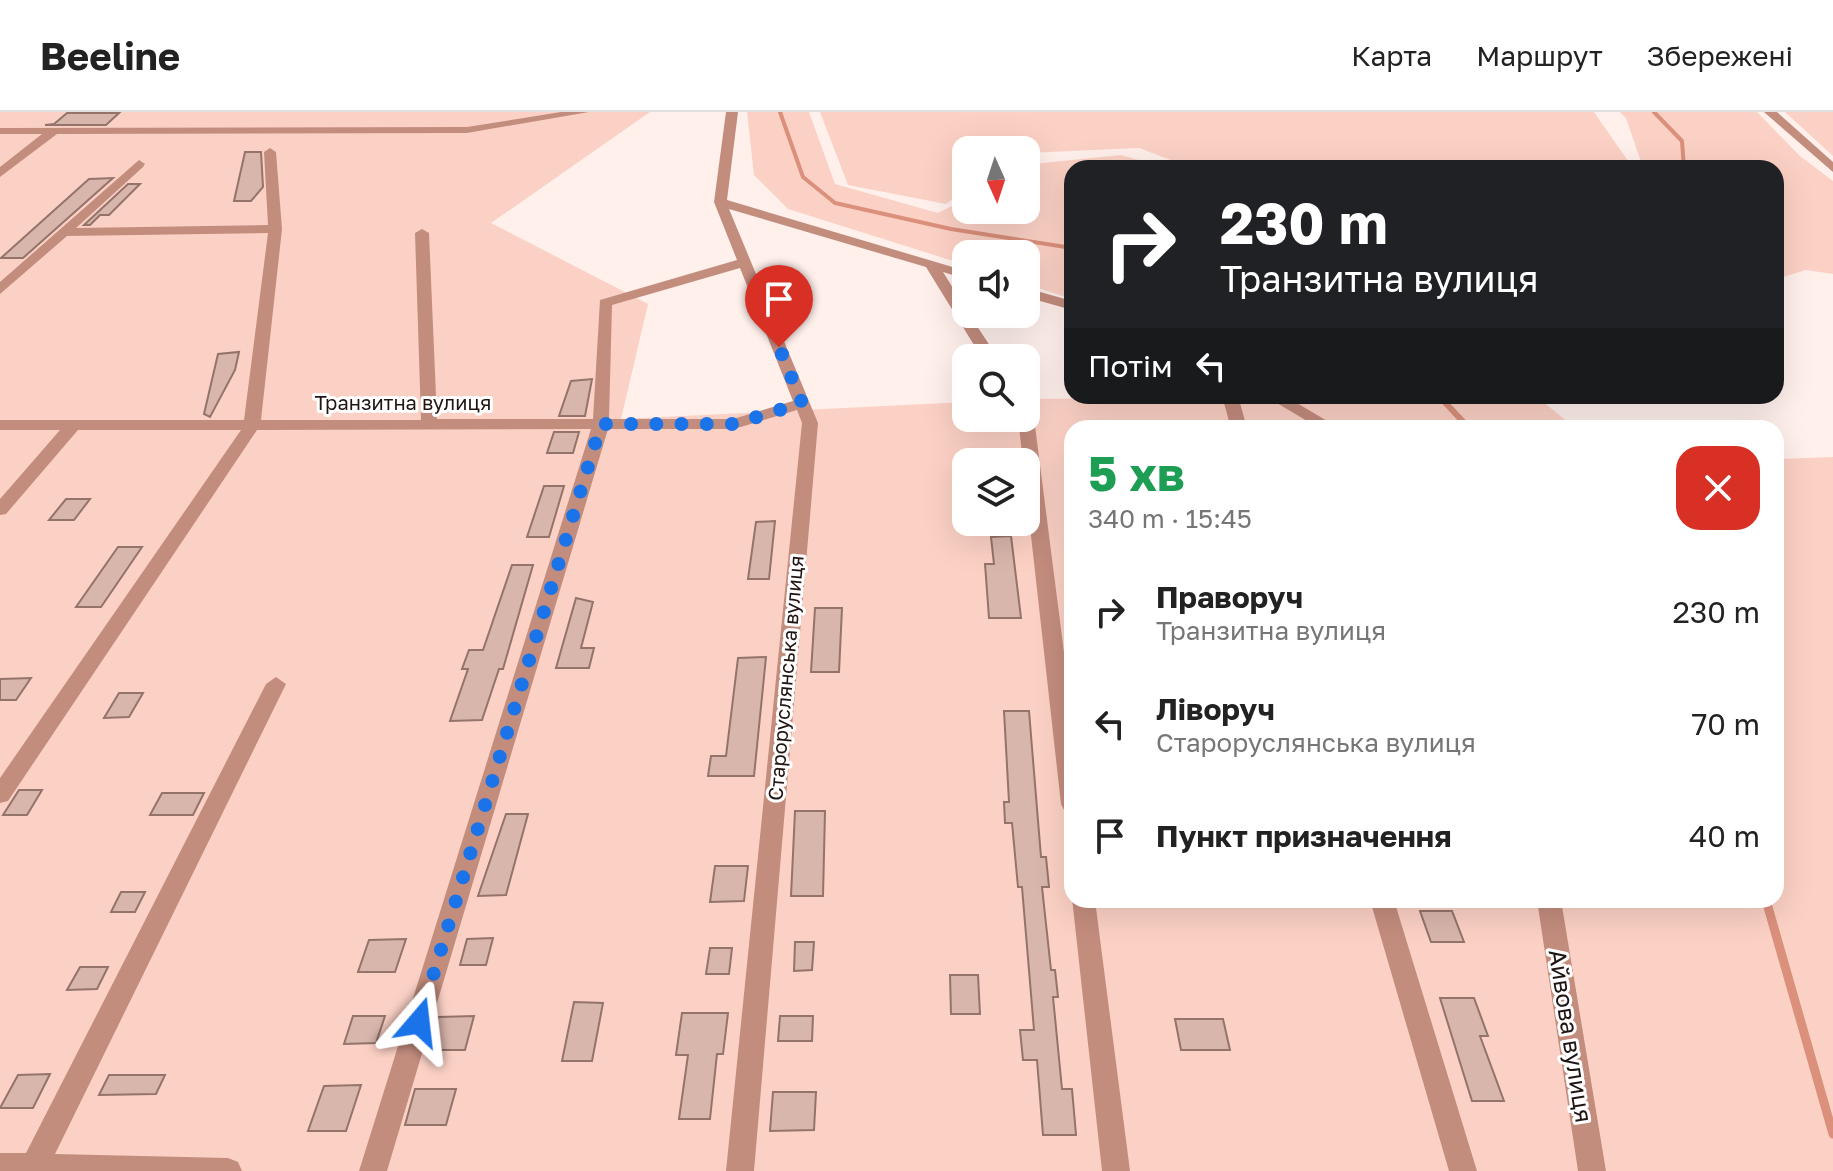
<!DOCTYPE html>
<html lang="uk">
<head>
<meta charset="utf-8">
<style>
  :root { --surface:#fff; --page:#f2f2f2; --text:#222; --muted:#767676; --line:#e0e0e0 }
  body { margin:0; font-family:"Golos Text",sans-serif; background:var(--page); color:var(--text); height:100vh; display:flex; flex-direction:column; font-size:30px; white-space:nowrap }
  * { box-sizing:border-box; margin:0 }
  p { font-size:26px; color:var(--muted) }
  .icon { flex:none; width:44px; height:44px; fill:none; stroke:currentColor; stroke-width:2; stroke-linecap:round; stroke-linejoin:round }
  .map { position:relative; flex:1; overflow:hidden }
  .details { position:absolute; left:1064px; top:308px; width:720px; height:488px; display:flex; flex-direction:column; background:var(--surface); border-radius:24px; box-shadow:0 8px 32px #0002 }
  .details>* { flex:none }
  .guide { position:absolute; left:1064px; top:48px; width:720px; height:244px; border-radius:24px; box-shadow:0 8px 32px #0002; background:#202124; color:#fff; overflow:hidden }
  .needle { width:52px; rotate:177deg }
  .controls { position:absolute; left:952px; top:24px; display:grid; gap:16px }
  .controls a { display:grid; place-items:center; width:88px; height:88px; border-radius:16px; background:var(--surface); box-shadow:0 8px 32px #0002; font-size:40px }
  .pin { position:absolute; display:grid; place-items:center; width:68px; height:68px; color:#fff; margin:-82px -34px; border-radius:50% 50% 50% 0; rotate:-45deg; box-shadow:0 0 8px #0007 }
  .pin .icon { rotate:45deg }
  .me { position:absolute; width:88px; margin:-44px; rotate:17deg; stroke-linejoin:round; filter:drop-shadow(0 0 6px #0008) }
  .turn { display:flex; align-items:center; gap:28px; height:168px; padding:0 24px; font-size:36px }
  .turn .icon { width:104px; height:104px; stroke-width:2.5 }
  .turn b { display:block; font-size:56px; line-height:68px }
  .then { display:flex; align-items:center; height:76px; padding:0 24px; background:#0003; gap:16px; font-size:30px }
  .round { display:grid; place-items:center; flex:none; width:84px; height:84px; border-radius:24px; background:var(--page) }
  .summary { display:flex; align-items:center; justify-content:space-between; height:136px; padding:0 24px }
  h1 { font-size:48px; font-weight:700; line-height:60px; color:#1e9e55 }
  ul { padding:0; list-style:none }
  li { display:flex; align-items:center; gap:24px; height:112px; padding:0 24px }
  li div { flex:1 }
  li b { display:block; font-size:30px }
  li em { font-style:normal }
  header { display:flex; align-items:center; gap:48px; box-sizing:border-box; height:112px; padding:0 40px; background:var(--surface); border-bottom:2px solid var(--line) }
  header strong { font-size:38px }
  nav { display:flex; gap:44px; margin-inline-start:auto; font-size:28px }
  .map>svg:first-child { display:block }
  .green { fill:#fcd1c5; fill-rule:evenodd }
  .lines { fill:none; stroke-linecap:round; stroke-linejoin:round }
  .stream-far2 { stroke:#db907c; stroke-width:4 }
  .stream-far1 { stroke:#db907c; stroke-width:6 }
  .stream { stroke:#db907c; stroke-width:9 }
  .building { fill:#d9b6ac; stroke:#93736a; stroke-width:2 }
  .minor { fill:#c38d7e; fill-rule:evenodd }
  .route { stroke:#1a73e8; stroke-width:14; stroke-dasharray:0 25.2 }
  .labels { text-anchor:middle; stroke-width:6; stroke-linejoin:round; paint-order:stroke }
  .street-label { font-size:20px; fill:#211512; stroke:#fff }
  .near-street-label { font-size:24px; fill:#211512; stroke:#fff }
</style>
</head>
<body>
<header>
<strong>Beeline</strong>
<nav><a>Карта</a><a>Маршрут</a><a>Збережені</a></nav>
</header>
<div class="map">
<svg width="1833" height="1059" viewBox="0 0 1833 1059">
  <rect width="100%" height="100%" fill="#fff0ec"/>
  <!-- green -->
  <path class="green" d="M0,0h650l-159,111 157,81 -27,115 345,-17v16h60v-19l266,-3 21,4 -6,-4h229l39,32h-503v472h704v-441l57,-2v714h-1833zM966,350h60v60h-60z
    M747,0h62l26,72 103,29 28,-14v11h60v-43l7,-3 88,-9 45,13h-94v131l-46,-15v-30h-60v11l-178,-56 -34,-34z
    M820,0h774l39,56h-441l-53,-20 -113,5v-3h-60v40l-20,14 -98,-19z
    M1620,0h137l43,44 33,25v93l-27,-4 -30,9v-111h-133l-17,-50z
    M1785,0h48v44z"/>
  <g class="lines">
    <!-- stream-far2 -->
    <path class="stream-far2" d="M780,0l23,65 32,26 116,26 121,19
      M1654,0l28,29 2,27"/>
    <!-- stream-far1 -->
    <path class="stream-far1" d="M1439,284l30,32"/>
    <!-- stream -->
    <path class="stream" d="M1766,788l67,234"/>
  </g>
  <!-- building -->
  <path class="building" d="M67,1h52l-13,12h-61l9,-1z
    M245,40h16l2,35 -12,14h-17z
    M113,66l-90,80h-22l88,-79z
    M128,72h12l-31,31h-9l-10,10h-6z
    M239,240l-4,18 -25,47 -6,-3 14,-60z
    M592,267l-7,37h-26l12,-35z
    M554,320h25l-6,21h-26z
    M544,374h20l-15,51h-22z
    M66,387h24l-16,21h-25z
    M775,409l-6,58h-21l8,-57z
    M1011,424l10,82h-32l-4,-54h9l-3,-27z
    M118,435h24l-41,60h-25z
    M512,453h21l-30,104h-4l-17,51 -32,1 18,-52h-6l7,-19h14z
    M576,486l17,4 -12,46h13l-5,20h-33z
    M815,496h27l-3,64h-28z
    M766,545l-12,119h-46l3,-20h15l12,-98z
    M31,566l-15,22h-16v-21z
    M119,581h24l-14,24 -25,1z
    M1004,599h25l12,146h5l3,30h-7l9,83h4l3,27h-5l9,92h10l4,46h-33l-6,-75h-14l-3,-30h14l-12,-143h-4l-6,-64h-7l-1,-21h5z
    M19,678h23l-15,25h-24z
    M162,681h42l-11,22h-43z
    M795,699h30l-2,85h-32z
    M506,702h22l-22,81 -28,1z
    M715,754h33l-4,35 -34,1z
    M121,780h24l-10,20h-24z
    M1420,799h32l12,31h-33z
    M493,826l-7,27h-26l7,-26z
    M406,827l-11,33h-37l11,-32z
    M795,830h19l-2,28 -18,1z
    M710,836h22l-3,26h-23z
    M80,855h28l-11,22 -30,1z
    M950,863h28l2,39h-29z
    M1440,886h34l14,38h-8l24,65h-32z
    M574,890l29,1 -11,58h-30z
    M682,901h46l-5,41h-6l-7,65h-31l9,-64h-12z
    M353,904h32l-9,27 -32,1z
    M474,904l-9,34h-37l10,-33z
    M780,904h33l-1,25h-34z
    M1175,907h48l7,31h-49z
    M50,962l-17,34h-33l18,-33z
    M109,963h56l-9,19 -57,1z
    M361,973l-15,46h-38l16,-45z
    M415,977h41l-10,36h-41z
    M773,980h43l-2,38 -44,1z"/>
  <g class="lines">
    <!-- minor -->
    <path class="minor" d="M561,0h28l-122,21 -410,1 -57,43v-10l42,-33h-42v-6l467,-1z
      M726,0h12l-11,88 239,71v8l-23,-7 23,37v5h3l29,44h-16l-56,-91 -197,-58 89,214 -64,748h-28l76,-748 -5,-13 -63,19h-126l-221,742h-28l232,-742 -334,1 -249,371 -8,2v-25l241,-348h-163l-72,84 -6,1v-16l60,-69h-60v-10h244l24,-187 -201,3 -67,58v-12l139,-122 6,4 -2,3 -67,61 192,-3 -4,-73 6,-4 6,4 6,77 -21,191h160l-6,-187 7,-4 7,4 8,186h156l7,-119 137,-40 -23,-58zM740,156l53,133 -60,18h-124l3,-114z
      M1764,0h13l56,50v10z
      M1026,176l46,13v9l-46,-13z
      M1222,284h16l9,32h-16z
      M1265,284h20l54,32h-20z
      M1026,301l8,5 38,297v97l-8,-2 -3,-6 -35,-313v-29h-3l-5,-44h8z
      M276,565l10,7 -231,470 173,4 10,4 4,9h-242v-18h26l240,-469z
      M1072,786l23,2 35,271h-28z
      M1370,788h24l83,271h-28z
      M1537,788h24l45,271h-28z"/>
  </g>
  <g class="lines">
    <!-- route -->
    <path class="route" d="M419,910l182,-598h133l68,-21 -23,-56"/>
  </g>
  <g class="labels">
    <!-- street labels -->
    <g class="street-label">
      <text x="403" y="298">Транзитна вулиця</text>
      <text transform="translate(786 566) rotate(-85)" y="7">Староруслянська вулиця</text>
    </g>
    <!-- near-street labels -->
    <g class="near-street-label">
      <text transform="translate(1570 924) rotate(81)" y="8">Айвова вулиця</text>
    </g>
  </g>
</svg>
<div class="controls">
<a><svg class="needle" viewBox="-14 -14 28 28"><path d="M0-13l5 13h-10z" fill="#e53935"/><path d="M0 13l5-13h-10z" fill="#767676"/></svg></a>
<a><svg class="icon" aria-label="sound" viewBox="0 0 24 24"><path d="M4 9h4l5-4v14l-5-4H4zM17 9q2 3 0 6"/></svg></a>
<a><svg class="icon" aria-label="search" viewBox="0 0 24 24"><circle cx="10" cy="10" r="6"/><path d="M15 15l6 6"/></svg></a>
<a><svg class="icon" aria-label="layers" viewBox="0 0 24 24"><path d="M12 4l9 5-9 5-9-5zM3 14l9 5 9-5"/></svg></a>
</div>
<div class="pin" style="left:779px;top:235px;background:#d93025"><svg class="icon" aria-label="arrive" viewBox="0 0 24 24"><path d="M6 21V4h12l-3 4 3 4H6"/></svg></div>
<svg class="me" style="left:419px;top:910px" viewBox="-20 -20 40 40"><path d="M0-17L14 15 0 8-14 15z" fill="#1a73e8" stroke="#fff" stroke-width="4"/></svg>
<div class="guide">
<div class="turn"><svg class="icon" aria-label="right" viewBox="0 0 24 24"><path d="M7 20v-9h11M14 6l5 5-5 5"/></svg><div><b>230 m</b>Транзитна вулиця</div></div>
<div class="then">Потім<svg class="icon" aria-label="left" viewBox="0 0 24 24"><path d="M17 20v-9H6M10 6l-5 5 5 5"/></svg></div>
</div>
<section class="details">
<div class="summary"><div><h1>5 хв</h1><p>340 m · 15:45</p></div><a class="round" style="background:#d93025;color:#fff"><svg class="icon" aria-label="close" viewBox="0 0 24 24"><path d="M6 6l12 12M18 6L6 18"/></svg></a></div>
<ul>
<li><svg class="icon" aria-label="right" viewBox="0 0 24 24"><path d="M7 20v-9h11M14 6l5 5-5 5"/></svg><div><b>Праворуч</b><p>Транзитна вулиця</p></div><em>230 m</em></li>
<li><svg class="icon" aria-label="left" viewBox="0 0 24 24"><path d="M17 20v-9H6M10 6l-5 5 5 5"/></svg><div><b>Ліворуч</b><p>Староруслянська вулиця</p></div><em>70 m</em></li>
<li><svg class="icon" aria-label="arrive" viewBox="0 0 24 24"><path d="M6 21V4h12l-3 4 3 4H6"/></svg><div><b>Пункт призначення</b></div><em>40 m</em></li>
</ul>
</section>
</div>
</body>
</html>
